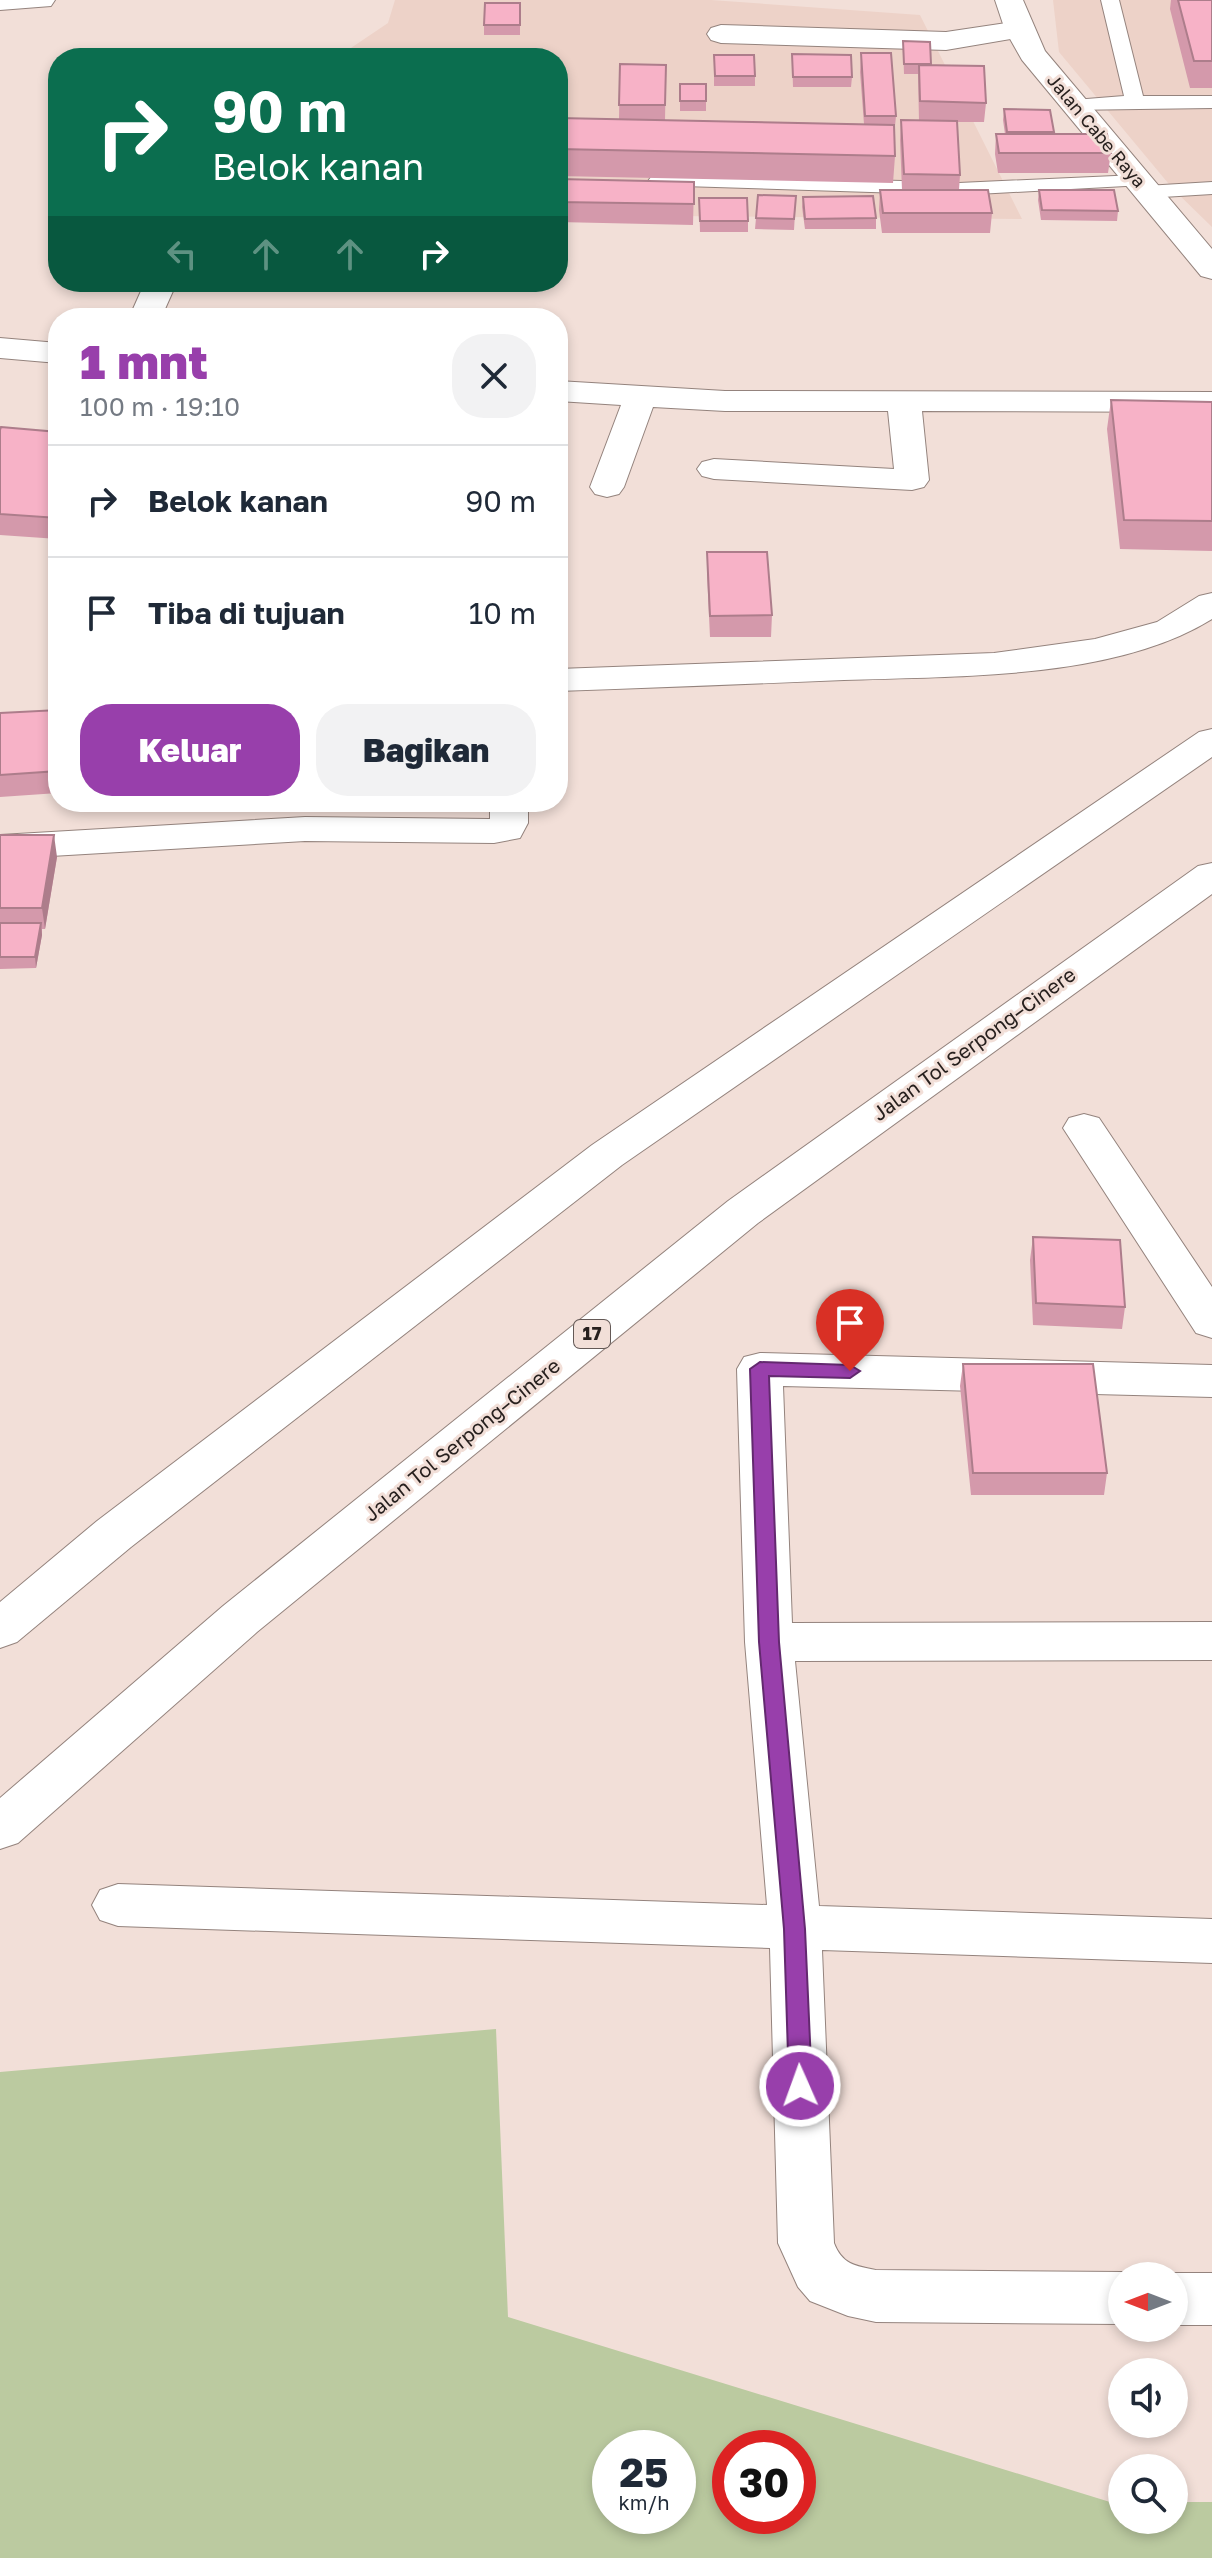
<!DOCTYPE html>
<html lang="id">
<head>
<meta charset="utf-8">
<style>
  :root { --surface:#fff; --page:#f2f2f3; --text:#1f2937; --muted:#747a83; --line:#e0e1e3; --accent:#983fab }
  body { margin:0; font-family:"Golos Text",sans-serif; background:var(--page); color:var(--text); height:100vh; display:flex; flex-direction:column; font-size:30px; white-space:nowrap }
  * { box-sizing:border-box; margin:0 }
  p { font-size:26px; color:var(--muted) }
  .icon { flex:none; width:44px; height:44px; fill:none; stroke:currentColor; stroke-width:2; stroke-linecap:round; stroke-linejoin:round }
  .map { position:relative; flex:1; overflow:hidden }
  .drawer { position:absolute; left:48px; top:308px; width:520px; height:504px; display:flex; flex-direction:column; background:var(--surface); border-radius:32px; box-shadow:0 4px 12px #0003 }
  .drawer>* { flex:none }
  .hud { position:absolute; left:48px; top:48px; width:520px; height:244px; border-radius:32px; box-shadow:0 4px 12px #0003; background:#0b6e4f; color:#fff; overflow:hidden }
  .needle { width:52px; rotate:270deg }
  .buttons { position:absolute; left:1108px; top:2262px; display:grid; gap:16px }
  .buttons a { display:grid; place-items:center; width:80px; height:80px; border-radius:50%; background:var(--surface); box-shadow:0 4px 12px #0003; font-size:40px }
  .speed { position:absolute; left:592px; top:2430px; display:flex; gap:16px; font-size:40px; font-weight:700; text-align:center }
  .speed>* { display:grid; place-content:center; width:104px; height:104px; border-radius:50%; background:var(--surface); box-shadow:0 4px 12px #0003; line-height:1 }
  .speed small { font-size:20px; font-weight:400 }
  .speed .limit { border:12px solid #d22; background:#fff; color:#111 }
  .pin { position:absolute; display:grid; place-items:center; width:68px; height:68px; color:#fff; margin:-82px -34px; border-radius:50% 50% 50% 0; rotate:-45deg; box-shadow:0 0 8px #0007 }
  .pin .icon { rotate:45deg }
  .me { position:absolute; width:88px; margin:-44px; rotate:358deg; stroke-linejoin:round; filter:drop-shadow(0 0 6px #0008) }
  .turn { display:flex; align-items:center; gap:28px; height:168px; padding:0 32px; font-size:36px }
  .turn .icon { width:104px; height:104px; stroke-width:2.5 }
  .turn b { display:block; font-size:56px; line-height:68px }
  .lanes { display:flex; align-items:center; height:76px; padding:0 32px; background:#0003; justify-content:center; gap:40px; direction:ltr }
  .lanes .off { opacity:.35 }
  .round { display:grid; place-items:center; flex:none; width:84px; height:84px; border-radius:32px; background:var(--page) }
  .overview { display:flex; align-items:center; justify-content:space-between; height:136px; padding:0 32px }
  h1 { font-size:48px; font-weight:800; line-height:60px; color:var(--accent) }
  .cta { display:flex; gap:16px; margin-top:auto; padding:16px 32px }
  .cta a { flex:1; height:92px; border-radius:32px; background:var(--accent); color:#fff; font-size:32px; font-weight:800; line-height:92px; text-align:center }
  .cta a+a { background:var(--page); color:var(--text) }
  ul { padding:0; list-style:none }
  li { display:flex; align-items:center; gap:24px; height:112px; padding:0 32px; border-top:2px solid var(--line) }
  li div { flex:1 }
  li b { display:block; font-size:30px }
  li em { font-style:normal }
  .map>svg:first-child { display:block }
  .built { fill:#edd2c8 }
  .green { fill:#bbcaa0; fill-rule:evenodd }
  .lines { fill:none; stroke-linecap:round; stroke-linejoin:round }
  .service-casing { stroke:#94837d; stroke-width:2 }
  .minor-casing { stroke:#94837d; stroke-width:2 }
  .secondary-casing { stroke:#94837d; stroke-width:2 }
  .motorway-casing { stroke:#94837d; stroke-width:2 }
  .service { fill:#fff; fill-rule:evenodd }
  .minor { fill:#fff; fill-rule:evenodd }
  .secondary { fill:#fff; fill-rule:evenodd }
  .motorway { fill:#fff; fill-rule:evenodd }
  .wall { fill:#d499ab }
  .shaded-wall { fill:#ad7d8b }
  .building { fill:#f7b2c7; stroke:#ad7d8b; stroke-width:2 }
  .route { fill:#983fab; stroke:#63296f; stroke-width:2 }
  .labels { text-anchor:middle; stroke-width:6; stroke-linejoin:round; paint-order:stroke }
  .far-street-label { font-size:18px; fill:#27201e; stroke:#f2dfd8 }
  .shield { fill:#f2dfd8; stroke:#645956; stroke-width:2 }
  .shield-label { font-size:18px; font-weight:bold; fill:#27201e }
  .street-label { font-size:20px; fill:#27201e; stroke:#f2dfd8 }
</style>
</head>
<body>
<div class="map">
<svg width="1212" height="2558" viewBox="0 0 1212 2558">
  <rect width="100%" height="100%" fill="#f2dfd8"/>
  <!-- built -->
  <path class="built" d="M395,0h316l209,15 102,204 -464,-4v-157h-222l52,-35z
    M1053,0h159v227l-39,-38 -114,-137z"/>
  <!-- green -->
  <path class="green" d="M496,2029l12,288 602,185h12v18h52v-18h38v56h-1212v-486zM610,2448h68v68h-68zM730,2448h68v68h-68z"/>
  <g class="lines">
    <!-- service casing -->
    <g class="service-casing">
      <path id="service" d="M1101,0h18l24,96h69v12l-145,2 -2,-4 9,-6 50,-4z
        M658,175l244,6 10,6 -10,6 -251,-8 -3,-4 3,-4z
        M1137,175l7,2 3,4 -3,4 -185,10 -10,-6 10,-6z
        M1212,182v12l-66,4 -10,-6 10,-6z"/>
    </g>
    <!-- minor casing -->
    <g class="minor-casing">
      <path id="minor" d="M0,0h55l-4,6 -51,4z
        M1019,21l10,3 4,6 -4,6 -83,14 -225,-7 -10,-3 -4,-6 4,-6 10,-3 225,7z
        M145,282h32l-16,36h-32z
        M0,338l58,5v20l-58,-5z
        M558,381l167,10 487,1v20l-290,-1 7,69 -5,7 -12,3 -198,-11 -12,-3 -5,-7 5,-7 12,-3 180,10 -6,-58h-163l-72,-4 -29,80 -5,7 -12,3 -12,-3 -5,-7 31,-82 -63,-4z
        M1212,593v26c-98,61 -255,57 -368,61 -95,4 -191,8 -286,11v-22l436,-16 101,-14 62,-17 42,-26z
        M490,802h38v21l-8,15 -26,5 -189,-2 -305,18v-24l305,-18 185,2z
        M1084,1114l15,4 113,169v51l-16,-5 -133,-205 6,-10z
        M760,1353l452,12v32l-429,-11 9,237 420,-1v38l-417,1 24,245 393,13v44l-390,-13 12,293c8,21 21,23 42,27l246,2 9,4h-9v48l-246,-2 -28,-6 -38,-15 -12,-14 -20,-44 -8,-295 -652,-22 -18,-6 -8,-15 8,-15 18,-6 649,21 -22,-263 -8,-273 7,-12z
        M1174,2273h38v52h-38v-49h-7z"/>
    </g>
    <!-- secondary casing -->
    <g class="secondary-casing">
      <path id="secondary" d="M995,0h28l22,51 167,198v30l-11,-3 -179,-216 -17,-30z"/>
    </g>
    <!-- motorway casing -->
    <g class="motorway-casing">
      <path id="motorway" d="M1212,729v28l-590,408 -491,382 -114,95 -17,6v-46l97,-81 495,-376 607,-413z
        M1212,863v31l-454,329 -501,409 -239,211 -18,6v-51l223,-192 505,-405 470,-335z"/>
    </g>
    <!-- service -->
    <use href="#service" class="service"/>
    <!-- minor -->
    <use href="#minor" class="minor"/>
    <!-- secondary -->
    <use href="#secondary" class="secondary"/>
    <!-- motorway -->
    <use href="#motorway" class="motorway"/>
  </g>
  <!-- wall -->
  <path class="wall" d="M1171,0h41v88h-22l-20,-79z
    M520,3v32h-36v-10z
    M903,41l28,24 55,38 -2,19h-27l3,53 -1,15 33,23 -2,20h-108l-3,-23 1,-20h22l-2,-50 1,-20 18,1 -1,-47h-14z
    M861,53l35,63 -2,20 1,20 -2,27 -335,-7v-58l61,1 1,-55 46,1 -1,55 199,4 -4,-52z
    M792,54l60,23 -1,10h-58z
    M714,55l41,21v10h-41z
    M680,84h26v27h-26z
    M1004,109l50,25 57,19 -3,20h-110l-3,-19 1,-20h9l-2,-14z
    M558,179l136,3 -1,43 -135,-3z
    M1039,190l79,21 -1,10 -76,-1 -3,-20z
    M796,196l-2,34 -39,-1 1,-11z
    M803,197l73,21v11h-71l-3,-22z
    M699,198l49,23v11h-48z
    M1111,400l101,2v149l-92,-2 -13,-120z
    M0,430l58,2v107l-58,-4z
    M707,552l65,63 -1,22h-61l-3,-64z
    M58,710v83l-58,4v-84z
    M0,835l57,22 -12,72h-3v6l-6,33 -36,1z
    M1033,1237l92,70 -3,22 -89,-4 -3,-65z
    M963,1364l144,109 -3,22h-133l-11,-109z"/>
  <!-- shaded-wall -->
  <path class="shaded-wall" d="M54,835l3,22 -12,72 -3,-21z
    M41,923l1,12 -6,33 -1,-11z"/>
  <!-- building -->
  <path class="building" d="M1178,0h34v61h-18z
    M485,3h35v22h-36z
    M903,41l27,1 1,22h-27z
    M422,51l121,2v5h-122z
    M861,53h30l5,63h-31z
    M792,54l59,1 1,22h-59z
    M714,55h40l1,21h-40z
    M620,64l46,1 -1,40h-46z
    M919,65l65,1 2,37 -66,-2z
    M680,84h26v17h-26z
    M1004,109l46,1 4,22h-47z
    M558,118l336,7 1,31 -337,-7z
    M901,120l56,1 3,54 -56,-1z
    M996,134h111l4,19h-112z
    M558,179l136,3v22l-136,-2z
    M880,190h108l4,23h-109z
    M1039,190h75l4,21 -76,-1z
    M758,195l38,1 -2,23 -38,-1z
    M873,196l3,22 -71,1 -2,-22z
    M699,198h48l1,23h-48z
    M1111,400l101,2v119l-88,-1z
    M1,427l57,5v86l-58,-4v-84z
    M707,552h60l5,63 -62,1z
    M58,710v61l-58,4v-62z
    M0,835h54l-12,73h-42z
    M0,923h41l-6,34h-35z
    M1033,1237l87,3 5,67 -89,-4z
    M963,1364h130l14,109h-134z"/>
  <!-- route -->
  <path class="route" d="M760,1362l90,3 10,6 -10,7 -81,-2 10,266 26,287 7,157 -4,7 -8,3 -7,-3 -4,-7 -5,-157 -25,-287 -9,-273z"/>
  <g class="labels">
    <!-- far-street labels -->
    <g class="far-street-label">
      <text transform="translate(1096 131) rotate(50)" y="6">Jalan Cabe Raya</text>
    </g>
    <!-- shield labels -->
    <rect class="shield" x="574" y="1320" width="36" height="28" rx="6"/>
    <g class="shield-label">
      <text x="592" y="1340">17</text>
    </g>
    <!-- street labels -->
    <g class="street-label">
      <text transform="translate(974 1044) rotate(-36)" y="7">Jalan Tol Serpong–Cinere</text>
      <text transform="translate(462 1440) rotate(-39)" y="7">Jalan Tol Serpong–Cinere</text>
    </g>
  </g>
</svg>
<div class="buttons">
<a><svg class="needle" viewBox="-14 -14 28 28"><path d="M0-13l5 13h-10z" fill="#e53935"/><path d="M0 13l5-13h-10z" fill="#747a83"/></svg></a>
<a><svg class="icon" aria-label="sound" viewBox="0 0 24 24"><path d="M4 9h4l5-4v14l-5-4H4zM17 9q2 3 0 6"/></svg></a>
<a><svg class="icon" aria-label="search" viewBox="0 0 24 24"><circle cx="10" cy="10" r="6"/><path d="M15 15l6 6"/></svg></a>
</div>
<div class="speed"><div>25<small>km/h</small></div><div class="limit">30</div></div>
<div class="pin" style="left:850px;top:1371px;background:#d93025"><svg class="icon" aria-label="arrive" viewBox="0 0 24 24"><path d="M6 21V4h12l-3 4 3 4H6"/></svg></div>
<svg class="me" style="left:800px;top:2086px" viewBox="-20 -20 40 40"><circle r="17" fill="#983fab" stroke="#fff" stroke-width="3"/><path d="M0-11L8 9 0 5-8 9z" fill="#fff"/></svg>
<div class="hud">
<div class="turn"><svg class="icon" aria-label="right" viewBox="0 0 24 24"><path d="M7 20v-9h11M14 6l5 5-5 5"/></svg><div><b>90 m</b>Belok kanan</div></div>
<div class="lanes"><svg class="icon off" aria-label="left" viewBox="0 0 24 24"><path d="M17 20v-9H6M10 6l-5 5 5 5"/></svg><svg class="icon off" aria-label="ahead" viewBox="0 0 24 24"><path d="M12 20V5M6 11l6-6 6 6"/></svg><svg class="icon off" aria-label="ahead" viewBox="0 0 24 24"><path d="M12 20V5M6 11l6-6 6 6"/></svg><svg class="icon" aria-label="right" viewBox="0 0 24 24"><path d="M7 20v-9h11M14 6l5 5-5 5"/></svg></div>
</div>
<section class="drawer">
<div class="overview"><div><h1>1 mnt</h1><p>100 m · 19:10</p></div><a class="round"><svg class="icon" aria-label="close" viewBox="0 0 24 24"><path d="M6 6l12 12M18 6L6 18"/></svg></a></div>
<ul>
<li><svg class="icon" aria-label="right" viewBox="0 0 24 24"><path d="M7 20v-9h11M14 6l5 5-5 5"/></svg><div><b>Belok kanan</b></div><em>90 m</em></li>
<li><svg class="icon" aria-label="arrive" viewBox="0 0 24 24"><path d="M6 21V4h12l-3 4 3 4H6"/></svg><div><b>Tiba di tujuan</b></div><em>10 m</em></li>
</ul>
<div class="cta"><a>Keluar</a><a>Bagikan</a></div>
</section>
</div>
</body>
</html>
